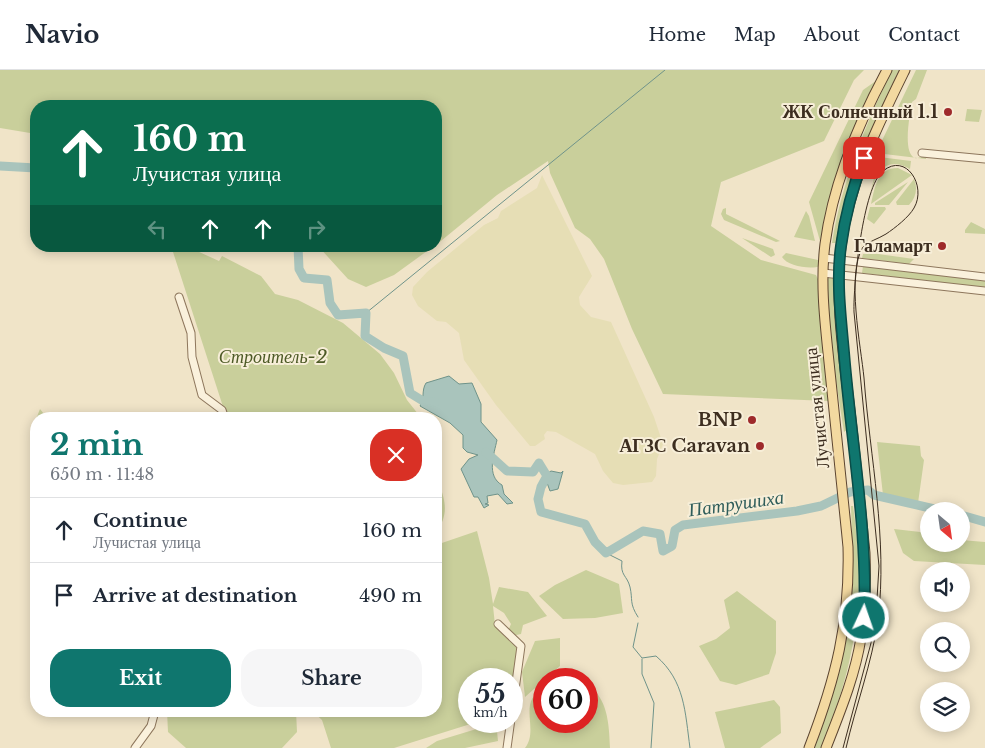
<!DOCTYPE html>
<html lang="en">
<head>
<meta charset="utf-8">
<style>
  :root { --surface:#fff; --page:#f6f6f7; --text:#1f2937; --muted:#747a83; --line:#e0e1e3; --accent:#0f766e }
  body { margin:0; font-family:"Libre Baskerville",serif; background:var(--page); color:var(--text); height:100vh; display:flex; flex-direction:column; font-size:19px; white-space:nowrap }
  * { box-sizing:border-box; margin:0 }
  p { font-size:16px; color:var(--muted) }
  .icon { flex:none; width:28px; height:28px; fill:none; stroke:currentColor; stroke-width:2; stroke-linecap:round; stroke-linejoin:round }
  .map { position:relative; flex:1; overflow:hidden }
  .panel { position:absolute; left:30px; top:342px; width:412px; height:305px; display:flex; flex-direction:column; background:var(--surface); border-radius:20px; box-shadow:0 2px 12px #0003 }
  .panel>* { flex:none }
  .banner { position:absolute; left:30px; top:30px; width:412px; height:152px; border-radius:20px; box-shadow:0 2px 12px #0003; background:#0b6e4f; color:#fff; overflow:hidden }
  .needle { width:32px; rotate:151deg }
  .fabs { position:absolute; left:920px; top:432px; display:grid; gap:10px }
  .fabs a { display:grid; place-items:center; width:50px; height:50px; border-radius:50%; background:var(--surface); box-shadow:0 2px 12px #0003; font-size:25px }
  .speed { position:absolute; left:458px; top:598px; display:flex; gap:10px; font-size:25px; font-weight:700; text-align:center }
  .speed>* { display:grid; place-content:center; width:65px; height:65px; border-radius:50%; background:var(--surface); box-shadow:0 2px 12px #0003; line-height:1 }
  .speed small { font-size:12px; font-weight:400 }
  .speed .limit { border:8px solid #d22; background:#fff; color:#111 }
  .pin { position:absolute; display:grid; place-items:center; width:42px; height:42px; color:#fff; margin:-21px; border-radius:10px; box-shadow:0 2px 8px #0006 }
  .me { position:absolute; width:55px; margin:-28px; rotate:3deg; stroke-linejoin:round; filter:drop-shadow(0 0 4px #0008) }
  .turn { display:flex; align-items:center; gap:18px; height:105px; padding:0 20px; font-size:22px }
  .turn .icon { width:65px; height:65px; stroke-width:2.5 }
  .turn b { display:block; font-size:35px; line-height:42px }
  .lanes { display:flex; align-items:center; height:48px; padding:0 20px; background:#0003; justify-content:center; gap:25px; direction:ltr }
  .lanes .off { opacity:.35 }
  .round { display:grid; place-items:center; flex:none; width:52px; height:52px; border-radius:20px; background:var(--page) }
  .summary { display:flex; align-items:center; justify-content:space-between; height:85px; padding:0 20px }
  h1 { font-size:30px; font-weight:700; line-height:38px; color:var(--accent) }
  .action { display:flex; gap:10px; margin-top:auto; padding:10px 20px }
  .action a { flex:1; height:58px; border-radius:20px; background:var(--accent); color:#fff; font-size:20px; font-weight:700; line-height:58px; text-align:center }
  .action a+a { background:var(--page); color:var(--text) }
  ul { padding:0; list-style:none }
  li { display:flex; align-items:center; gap:15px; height:65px; padding:0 20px; border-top:1px solid var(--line) }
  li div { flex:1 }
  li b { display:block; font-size:19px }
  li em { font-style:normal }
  header { display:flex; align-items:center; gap:30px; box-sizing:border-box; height:70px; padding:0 25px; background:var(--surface); border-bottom:1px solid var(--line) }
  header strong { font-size:24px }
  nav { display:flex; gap:28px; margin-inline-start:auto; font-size:18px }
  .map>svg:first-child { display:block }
  .farmland { fill:#e6deb5 }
  .green { fill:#c9cf9b }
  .water { fill:#a9c4bc; stroke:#6f938a }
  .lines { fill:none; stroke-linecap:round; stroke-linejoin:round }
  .stream { stroke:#6f938a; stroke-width:1 }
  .river { stroke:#a9c4bc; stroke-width:9 }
  .minor-casing { stroke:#8d765c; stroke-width:9 }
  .major-casing { stroke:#5b4430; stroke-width:11 }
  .minor { stroke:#faf1dc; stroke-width:7 }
  .major { stroke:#f3d9a0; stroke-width:9 }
  .tram { stroke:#3d2e20; stroke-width:1 }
  .route-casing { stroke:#0a4d48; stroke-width:12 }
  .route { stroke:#0f766e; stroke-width:9 }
  .poi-dot { fill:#9e2a2b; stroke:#f7eed8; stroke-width:2 }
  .labels { text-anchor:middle; stroke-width:4; stroke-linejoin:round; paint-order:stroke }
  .poi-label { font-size:18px; font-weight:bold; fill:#3d2e20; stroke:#f7eed8; text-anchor:end }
  .park-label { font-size:18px; font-style:italic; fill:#4d5a26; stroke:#f7eed8 }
  .street-label { font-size:18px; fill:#3d2e20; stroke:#f7eed8 }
  .water-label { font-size:19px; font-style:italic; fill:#2f5d5a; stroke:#f7eed8 }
</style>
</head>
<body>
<header>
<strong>Navio</strong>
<nav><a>Home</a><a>Map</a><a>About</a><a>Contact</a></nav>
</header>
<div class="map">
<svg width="985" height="678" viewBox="0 0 985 678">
  <rect width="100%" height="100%" fill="#f0e4c8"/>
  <!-- farmland -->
  <path class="farmland" d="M542,105l50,101 -13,21 1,8 11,12 20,5 43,95 9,27 -6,15 -1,17 -4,6 -29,3 -10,-2 -10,-12 -8,-17 -39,-22 -9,-1 -3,4 1,4 -10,7h-5l-34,-41 -32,-45 -5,-27 -13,-11 -9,-1 -19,-15 -6,-11 1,-8 14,-15 57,-47 14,-7 3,-7 36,-23z"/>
  <!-- green -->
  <path class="green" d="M0,0h864l-10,10 -30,61 -103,41 -10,44 50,34 55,15 2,4 10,122 -165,-7 -31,-65 -28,-70 -14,-20 -15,-11 -25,-55 -2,-12 -51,34 -61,50v-139h-400v28l-36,-6z
    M892,0h7c-27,56 -51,111 -61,173h-6c10,-62 33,-117 60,-173z
    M916,0h11l-11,29 -4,3c-2,12 -10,51 3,56 3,1 7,-2 11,-2v3l-50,-6z
    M880,8l-37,78 -15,48 -8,37 -11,-39 54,-112z
    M967,39l15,1 -3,12 -14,-1z
    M879,87l32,4 -1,8c-29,-17 -37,12 -42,34z
    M898,98l14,7 -41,29c4,-17 6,-36 27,-36z
    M914,109c4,10 2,18 -5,26h-12l-1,-3z
    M908,112l-19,23h-14v-2z
    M870,137h15l1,2 -12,15 -7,-5z
    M726,138v6l54,27 -4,1 -52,-22 -3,-6 2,-5z
    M806,141l3,5 6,25 -21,-4z
    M971,152l14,7v5l-20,-1v-3z
    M742,168l31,11 2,6 -4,2z
    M186,176l33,15 3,-5 39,20 14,18 23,6 45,23 37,31 14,19 13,27 15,19h-195l-54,-167z
    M318,176h116l-40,29 -28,12 -18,-8z
    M786,183l32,7 3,2 -1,4c-9,4 -33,0 -38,-9z
    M871,183l43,6 -5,5 -47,-6 1,-4z
    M863,196l122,15v7l-123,-15z
    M828,208h6l1,4 4,69 9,78 -4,3 -11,-70 -7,-82z
    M40,339l8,10h-12v37l-6,-22z
    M877,372l43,4 1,10 3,4 -6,43 -35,-8z
    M438,410c8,23 11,33 -2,54v-53z
    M851,436h2c14,94 2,155 -31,242h-10c16,-45 34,-90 39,-137 3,-35 1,-70 0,-105z
    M894,459l35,4v11h32v-4l24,2v23l-71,-4 -11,-8z
    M477,461l12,47 4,26 6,-17 29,5 19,24 -24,9 -2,9 -9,2 -4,-5 3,-7 -7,-11 -11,-7 2,19 20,20 3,6 -7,55v-27h-42v42h11l-86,27h-63l-9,-28 -10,-9h124v-166z
    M586,500l33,14 4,29 -28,5 -32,1 -24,-23 16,-11z
    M737,521l39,30v32l-7,21 -33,11 -16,-4 -21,-35 17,-7 14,-11 -6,-28z
    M560,568v28l-35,31 -3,-25 13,-31z
    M586,613c22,15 23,40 24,65h-85c15,-19 -9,-47 19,-59v32h42z
    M774,630l6,7 1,26 -21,15h-35l-10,-36z
    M167,641h129l1,21 -15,16h-96l-18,-16z
    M483,657l14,4 1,10 -33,7h-39l11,-7z"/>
  <!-- water -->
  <path class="water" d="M449,306l10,8 13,-1 9,21v18l16,18c-3,14 -11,36 5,45l2,9 9,9 -6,1 -9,-10 -11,2 1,7 -3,1 4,1 -5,3 -6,-11h-4l-13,-28 8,-10 9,-4 -11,-3 -4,-4v-13l-13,-12 -30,-17c5,-7 1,-15 6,-23z
    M546,400l2,3 3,-2 10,2 2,-2 -5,18 -8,2 -4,-11 -4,2z"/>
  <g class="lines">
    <!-- stream -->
    <path class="stream" d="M366,243l299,-243
      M606,483l16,8c-2,15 5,14 8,26 3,13 -1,16 8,30
      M638,553l-5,24 9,11 14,-2c29,25 29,56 34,92
      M642,589v15l12,29 -3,45"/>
    <!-- river -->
    <path class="river" d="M0,96l36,2
      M298,176l1,23 5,9 23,2 3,23 8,12 28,-2 -1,23 19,12 19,8 7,37 13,8 12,1
      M486,382l21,19 26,1 6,-9 8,13 -6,11 -3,12 3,13 44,12 10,18 11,11 37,-22 17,3 3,17 9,-5 3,-16 8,-5 114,-14 24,-5 29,-14 18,-2 6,5 69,16
      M961,445l24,7"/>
    <!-- minor casing -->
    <g class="minor-casing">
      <path id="minor" d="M922,83l63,6
        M824,188l161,19
        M823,203l162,18
        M179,227l12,36 1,24 10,38 20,15 3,9
        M498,554l23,22 -14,102
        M135,678l16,-22 4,-15"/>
    </g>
    <!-- major casing -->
    <g class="major-casing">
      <path id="major" d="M809,678c27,-70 41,-126 39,-201 -6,-62 -13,-124 -19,-185 -4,-39 -9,-78 -4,-118 8,-61 33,-120 62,-174
        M826,678c14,-36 29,-72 35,-110 5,-28 5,-57 4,-85 -5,-50 -10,-101 -16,-151 -6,-50 -14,-104 -8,-155 8,-64 36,-120 64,-177"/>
    </g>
    <!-- minor -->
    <use href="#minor" class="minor"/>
    <!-- major -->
    <use href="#major" class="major"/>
    <!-- tram -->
    <path class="tram" d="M843,678l28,-105 6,-44 2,-33 -25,-254c-1,-26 9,-126 29,-141 23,-19 44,15 31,37 -5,9 -19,20 -28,26 -8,5 -17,7 -23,13 -17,27 -2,100 1,131 6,80 24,161 14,242 -6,43 -22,85 -32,128"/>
  </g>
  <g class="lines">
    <!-- route casing -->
    <g class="route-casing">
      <path id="route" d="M864,548c4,-89 -13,-177 -20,-265 -3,-35 -8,-72 -3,-107 4,-30 12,-60 23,-88"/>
    </g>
    <!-- route -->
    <use href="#route" class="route"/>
  </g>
  <!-- markers -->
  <g class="poi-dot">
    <circle cx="948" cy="42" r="5"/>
    <circle cx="942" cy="176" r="5"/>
    <circle cx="752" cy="350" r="5"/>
    <circle cx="760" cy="376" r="5"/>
  </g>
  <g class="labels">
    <!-- poi labels -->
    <g class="poi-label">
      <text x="938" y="48">ЖК Солнечный 1.1</text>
      <text x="932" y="182">Галамарт</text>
      <text x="742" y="356">BNP</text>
      <text x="750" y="382">АГЗС Caravan</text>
    </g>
    <!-- park labels -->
    <g class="park-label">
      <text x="273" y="293">Строитель-2</text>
    </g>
    <!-- street labels -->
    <g class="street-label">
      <text transform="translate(817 338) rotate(-96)" y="6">Лучистая улица</text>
    </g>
    <!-- water labels -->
    <g class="water-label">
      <text transform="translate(736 433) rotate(-8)" y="7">Патрушиха</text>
    </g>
  </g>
</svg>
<div class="fabs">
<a><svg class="needle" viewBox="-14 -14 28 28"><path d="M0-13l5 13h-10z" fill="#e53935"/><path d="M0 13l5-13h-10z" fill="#747a83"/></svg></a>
<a><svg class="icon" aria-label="sound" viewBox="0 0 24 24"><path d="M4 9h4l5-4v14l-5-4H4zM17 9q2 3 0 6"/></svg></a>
<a><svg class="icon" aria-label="search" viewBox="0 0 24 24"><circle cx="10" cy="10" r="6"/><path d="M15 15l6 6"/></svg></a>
<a><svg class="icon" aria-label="layers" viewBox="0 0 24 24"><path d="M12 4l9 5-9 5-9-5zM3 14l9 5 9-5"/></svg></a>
</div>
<div class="speed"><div>55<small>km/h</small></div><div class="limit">60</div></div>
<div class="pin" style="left:864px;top:88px;background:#d93025"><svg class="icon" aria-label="arrive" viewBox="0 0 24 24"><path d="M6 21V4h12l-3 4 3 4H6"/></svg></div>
<svg class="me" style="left:864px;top:548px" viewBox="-20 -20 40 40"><circle r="17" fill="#0f766e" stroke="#fff" stroke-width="3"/><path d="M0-11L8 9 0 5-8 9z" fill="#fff"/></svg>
<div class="banner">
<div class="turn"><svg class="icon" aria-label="ahead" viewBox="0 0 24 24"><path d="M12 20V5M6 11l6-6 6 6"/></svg><div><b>160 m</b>Лучистая улица</div></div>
<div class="lanes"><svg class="icon off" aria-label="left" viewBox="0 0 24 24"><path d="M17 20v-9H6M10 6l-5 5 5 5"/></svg><svg class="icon" aria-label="ahead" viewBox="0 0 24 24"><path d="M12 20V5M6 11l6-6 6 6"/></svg><svg class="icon" aria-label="ahead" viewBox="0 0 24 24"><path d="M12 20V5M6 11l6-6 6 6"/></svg><svg class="icon off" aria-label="right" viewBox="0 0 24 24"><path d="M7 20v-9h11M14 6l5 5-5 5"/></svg></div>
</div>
<section class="panel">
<div class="summary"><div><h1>2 min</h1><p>650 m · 11:48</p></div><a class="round" style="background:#d93025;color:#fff"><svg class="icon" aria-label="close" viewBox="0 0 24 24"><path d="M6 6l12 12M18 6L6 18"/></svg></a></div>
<ul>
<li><svg class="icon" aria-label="ahead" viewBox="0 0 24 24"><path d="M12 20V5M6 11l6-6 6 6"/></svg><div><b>Continue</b><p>Лучистая улица</p></div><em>160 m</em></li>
<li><svg class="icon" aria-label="arrive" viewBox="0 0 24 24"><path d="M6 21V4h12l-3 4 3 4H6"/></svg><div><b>Arrive at destination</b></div><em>490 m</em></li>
</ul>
<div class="action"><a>Exit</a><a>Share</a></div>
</section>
</div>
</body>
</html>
